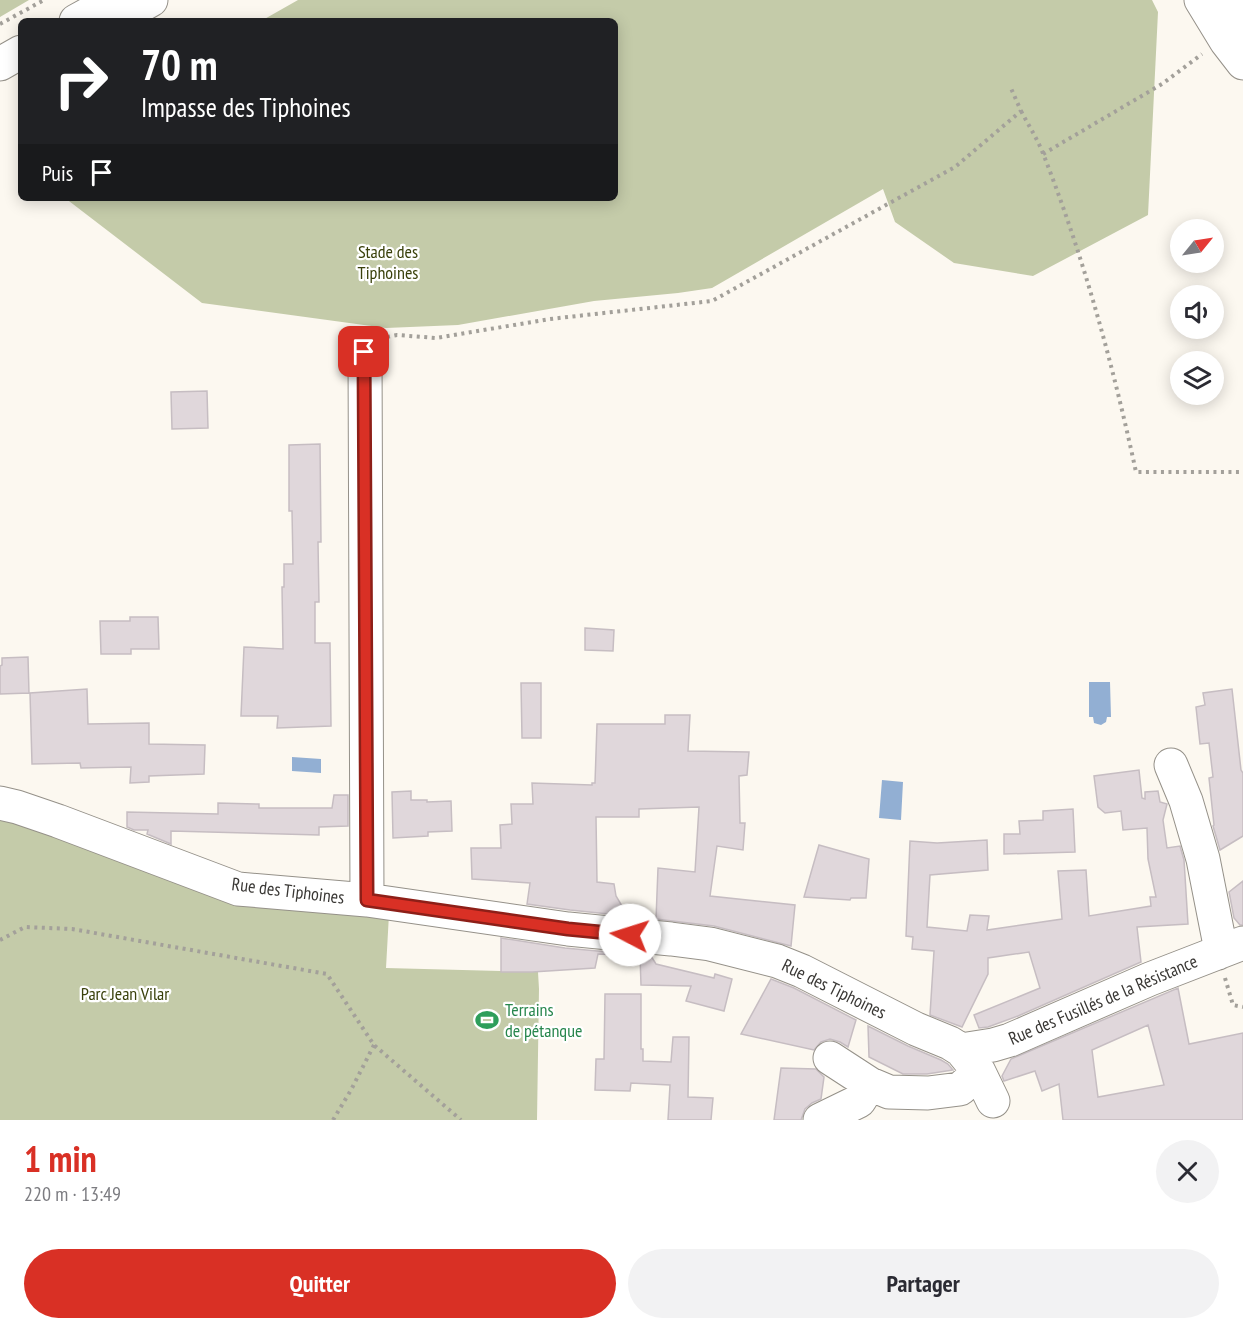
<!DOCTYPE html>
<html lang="fr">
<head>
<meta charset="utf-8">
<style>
  :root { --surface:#fff; --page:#f2f2f3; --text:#2b2b33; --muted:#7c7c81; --accent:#d93025 }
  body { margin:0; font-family:"PT Sans Narrow",sans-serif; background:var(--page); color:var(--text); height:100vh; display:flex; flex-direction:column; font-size:22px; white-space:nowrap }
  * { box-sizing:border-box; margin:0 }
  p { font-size:20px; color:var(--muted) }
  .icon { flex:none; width:33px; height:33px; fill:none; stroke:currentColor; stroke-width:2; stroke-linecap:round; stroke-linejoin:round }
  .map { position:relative; height:1120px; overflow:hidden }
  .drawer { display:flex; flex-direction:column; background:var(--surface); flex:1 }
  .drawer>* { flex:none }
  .top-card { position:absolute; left:18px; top:18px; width:600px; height:183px; border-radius:9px; box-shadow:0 3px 15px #0003; background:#202124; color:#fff; overflow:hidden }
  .needle { width:39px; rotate:60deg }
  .controls { position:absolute; left:1170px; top:219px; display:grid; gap:12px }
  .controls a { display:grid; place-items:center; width:54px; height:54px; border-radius:50%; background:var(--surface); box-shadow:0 3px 15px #0003; font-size:30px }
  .pin { position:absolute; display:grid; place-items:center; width:51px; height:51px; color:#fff; margin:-26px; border-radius:12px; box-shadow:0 3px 9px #0006 }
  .me { position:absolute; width:66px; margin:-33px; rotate:275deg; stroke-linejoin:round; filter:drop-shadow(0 0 4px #0008) }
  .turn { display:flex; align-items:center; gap:21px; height:126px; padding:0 24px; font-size:27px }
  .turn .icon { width:78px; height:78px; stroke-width:2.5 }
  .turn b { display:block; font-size:42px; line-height:51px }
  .then { display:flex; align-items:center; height:57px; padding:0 24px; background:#0003; gap:12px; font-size:22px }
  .round { display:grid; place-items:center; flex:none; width:63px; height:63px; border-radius:32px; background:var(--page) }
  .head { display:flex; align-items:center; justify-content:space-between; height:102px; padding:0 24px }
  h1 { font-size:36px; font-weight:600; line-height:45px; color:var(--accent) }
  .action { display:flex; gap:12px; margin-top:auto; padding:12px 24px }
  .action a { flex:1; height:69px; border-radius:36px; background:var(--accent); color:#fff; font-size:24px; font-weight:600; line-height:69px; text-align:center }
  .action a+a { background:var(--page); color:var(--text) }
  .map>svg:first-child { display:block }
  .green { fill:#c4cba9 }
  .water { fill:#92afd3 }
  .building { fill:#e0d7db; stroke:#c6bdc2; stroke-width:1.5; fill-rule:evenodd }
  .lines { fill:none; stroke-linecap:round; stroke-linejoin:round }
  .minor-casing { stroke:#959189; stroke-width:35 }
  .major-casing { stroke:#959189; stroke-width:35 }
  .path { stroke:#a3a09a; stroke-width:4; stroke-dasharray:3 4.5; stroke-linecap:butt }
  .minor { stroke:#fff; stroke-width:33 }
  .major { stroke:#fff; stroke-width:33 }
  .route-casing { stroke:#8d1f18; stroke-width:15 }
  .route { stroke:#d93025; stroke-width:10 }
  .labels { text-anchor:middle; stroke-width:4.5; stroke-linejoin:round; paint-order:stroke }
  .park-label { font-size:18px; fill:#39400a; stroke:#fff }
  .street-label { font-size:18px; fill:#393734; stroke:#fff }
  .leisure-label { font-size:18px; fill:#27864d; stroke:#fff; text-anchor:start }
</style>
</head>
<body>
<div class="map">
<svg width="1243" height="1120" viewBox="0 0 1243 1120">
  <rect width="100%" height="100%" fill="#fcf8f0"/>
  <!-- green -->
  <path class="green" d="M0,0h29l-29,17z
    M298,0h854l6,12 -10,203 -115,61 -79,-13 -59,-41 -12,-33 -171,99 -34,5 -84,8 -136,24 -72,3 -184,-25 -137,-105h550v-177h-354z
    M0,815l389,99 -3,54 152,4 1,17 -2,131h-537z"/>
  <!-- water -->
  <path class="water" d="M1089,682h21l1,35h-4l-1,5 -5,3 -7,-2 -1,-6h-4z
    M292,757l29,2v14l-29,-2z
    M882,780l21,2 -2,38 -22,-2z"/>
  <!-- building -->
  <path class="building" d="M207,391l1,37 -36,1 -1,-37z
    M320,444l1,98h-3l1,60h-4v41h15l1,83 -54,2 1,-12h-37l3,-69 39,2 -1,-62h2v-23h9l-1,-53h-3v-66z
    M130,617h28l1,32h-28v5h-30l-1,-33h30z
    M585,628l29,2 -1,21 -28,-1z
    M28,657l1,36 -29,1v-28l2,-1v-7z
    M521,683h20v55h-19z
    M87,689l1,35 61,-1v21l56,1 -1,29 -55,2v6l-19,1 1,-16 -50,1 -1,-5 -48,1 -2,-71z
    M1232,689l9,81 2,3v63l-23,14 -7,-24 1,-1 -5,-47 4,-1 -4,-34 -9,1 -4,-37 9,-2 -2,-12z
    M665,715h25l-2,36 61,1 -2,23 -8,1 1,47h5l-2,27 -26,-4 -7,50 85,9 -4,41 -77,-20 -58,-7 2,-51 37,4 4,-65 -60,2v8h-43l1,65 17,2 2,12 12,20 -58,-6 -43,-6 3,-21 -58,-4 -1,-31h30l-1,-23 12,-1 -1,-20h22l-1,-21 60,2v-2h3l2,-59h68z
    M1139,770l3,28 3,1v-7l13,-1 2,11 7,2 -4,16 4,28 13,-2 4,14 4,64 -51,3 4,35 -123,54 -30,11 -9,1 -5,-13 66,-27 -11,-36 -41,6v16l-26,53 -32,-12 4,-64 -22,-2 1,-12 -7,-1 4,-95 27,2 50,-3 1,30 -58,5 -3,52 40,4 3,-16 19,1 -2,14 75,-11 -4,-48 28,-1 3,46 62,-10 -1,-9h6l-8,-38 -1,-31 -24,2 -2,-19 -16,2 -7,-6 -4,-31z
    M411,791v9h16v2l24,-1 1,30 -24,1v4l-35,2 -1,-46z
    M334,795h14v31l-29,1v8l-148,-4v13l-24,-10 1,-4h-14l-7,-3v-15l91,2v-11l41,1v4h73z
    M1073,809l2,43 -71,2v-20h16l-1,-13 24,-1v-9z
    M819,845l50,14 -3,39h-15l-1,2 -46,-3z
    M1243,881v44h-3l-6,-7 -5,-26z
    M501,938l64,10 86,8 5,8 58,14 1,-4 17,5 -8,32 -38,-10 5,-15 -50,-1 -1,-29 -42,-2 -3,14 -63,4h-31z
    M771,979l23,9 62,32 -8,27 -8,-5 -10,-3 -9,3 -7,8 -73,-16z
    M1178,988l11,56 54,-11v87h-180l-4,-36 -17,7 -7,-20 -31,10 -2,-5 9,-17zM1148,1025l16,60 -66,12 -6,-47z
    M605,994h36v55h2v12l28,1 2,-25h16l-1,60 25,1 -2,22h-43l2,-35 -39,-2 -1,8 -35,-1 1,-31h8z
    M868,1026l40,20 33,14 7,4 5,6 -26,4h-24l-34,-17z
    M781,1068l35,1 8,8 -3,22 -9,4 -7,6 -4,11h-27z"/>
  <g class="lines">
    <!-- minor casing -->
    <g class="minor-casing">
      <path id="minor" d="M365,352l2,548
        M1171,765l15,36 17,58 16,81 -1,13
        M0,803l17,4 41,14 180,68 129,11 201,29 103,10 39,5 67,17 25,10 114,58 34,14 11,7 18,22 14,29
        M961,1050l32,-5 17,-5 140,-61 93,-36
        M830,1058l40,26 19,8 39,1 32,-4 19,-17
        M820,1120l39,-19 11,-17"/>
    </g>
    <!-- major casing -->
    <g class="major-casing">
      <path id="major" d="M1201,0l25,41 17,22
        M1228,0l15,24
        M76,21l38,-21
        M114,21l37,-21
        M0,64l21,-12"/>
    </g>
    <!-- path -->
    <path class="path" d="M0,24l44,-24
      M1021,111c8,15 17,29 23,45 40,102 69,209 92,316h107
      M1043,154l119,-70 40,-30
      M387,337l10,-2 39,3 114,-19 162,-18 243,-134 66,-56 -11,-25
      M0,940l25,-13 47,2 255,45 47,71 87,75
      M1225,978l8,27 10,2
      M333,1120l18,-30 23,-45"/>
    <!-- minor -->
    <use href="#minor" class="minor"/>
    <!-- major -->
    <use href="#major" class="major"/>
  </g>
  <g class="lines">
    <!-- route casing -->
    <g class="route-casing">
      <path id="route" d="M364,352l3,548 201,29 62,6"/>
    </g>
    <!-- route -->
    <use href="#route" class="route"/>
  </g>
  <!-- icons -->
  <defs>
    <g id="stadium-bare" transform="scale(1.8)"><path d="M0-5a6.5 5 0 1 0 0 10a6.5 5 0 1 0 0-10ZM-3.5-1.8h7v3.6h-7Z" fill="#2e9e5b" stroke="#fff" stroke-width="2.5" paint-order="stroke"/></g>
  </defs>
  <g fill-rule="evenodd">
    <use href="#stadium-bare" x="487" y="1020"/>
  </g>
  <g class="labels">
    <!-- park labels -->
    <g class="park-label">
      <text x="388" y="258">Stade des<tspan x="388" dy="21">Tiphoines</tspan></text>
      <text x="125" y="1000">Parc Jean Vilar</text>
    </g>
    <!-- street labels -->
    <g class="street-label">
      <text transform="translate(288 891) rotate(7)" y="6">Rue des Tiphoines</text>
      <text transform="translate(834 989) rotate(26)" y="6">Rue des Tiphoines</text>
      <text transform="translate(1103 1000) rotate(-23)" y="6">Rue des Fusillés de la Résistance</text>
    </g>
    <!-- leisure labels -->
    <g class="leisure-label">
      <text x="505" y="1016">Terrains<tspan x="505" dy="21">de pétanque</tspan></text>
    </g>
  </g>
</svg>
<div class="controls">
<a><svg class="needle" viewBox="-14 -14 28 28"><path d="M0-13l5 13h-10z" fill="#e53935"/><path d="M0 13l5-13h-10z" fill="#7c7c81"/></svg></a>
<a><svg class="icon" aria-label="sound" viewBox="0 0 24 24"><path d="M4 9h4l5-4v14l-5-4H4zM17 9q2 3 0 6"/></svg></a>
<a><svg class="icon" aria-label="layers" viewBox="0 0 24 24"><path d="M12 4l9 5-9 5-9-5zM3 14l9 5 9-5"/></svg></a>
</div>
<div class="pin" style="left:364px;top:352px;background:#d93025"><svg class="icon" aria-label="arrive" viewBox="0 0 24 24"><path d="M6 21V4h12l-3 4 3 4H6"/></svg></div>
<svg class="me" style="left:630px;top:935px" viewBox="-20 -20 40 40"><circle r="19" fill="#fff"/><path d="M0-13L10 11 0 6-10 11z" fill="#d93025"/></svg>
<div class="top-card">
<div class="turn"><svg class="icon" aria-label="right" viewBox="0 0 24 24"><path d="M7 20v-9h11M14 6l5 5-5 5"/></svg><div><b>70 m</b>Impasse des Tiphoines</div></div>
<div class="then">Puis<svg class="icon" aria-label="arrive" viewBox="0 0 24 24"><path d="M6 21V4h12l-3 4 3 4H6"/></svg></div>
</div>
</div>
<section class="drawer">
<div class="head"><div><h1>1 min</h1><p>220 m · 13:49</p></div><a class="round"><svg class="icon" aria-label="close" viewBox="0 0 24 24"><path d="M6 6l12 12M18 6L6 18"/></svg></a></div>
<div class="action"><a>Quitter</a><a>Partager</a></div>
</section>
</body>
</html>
